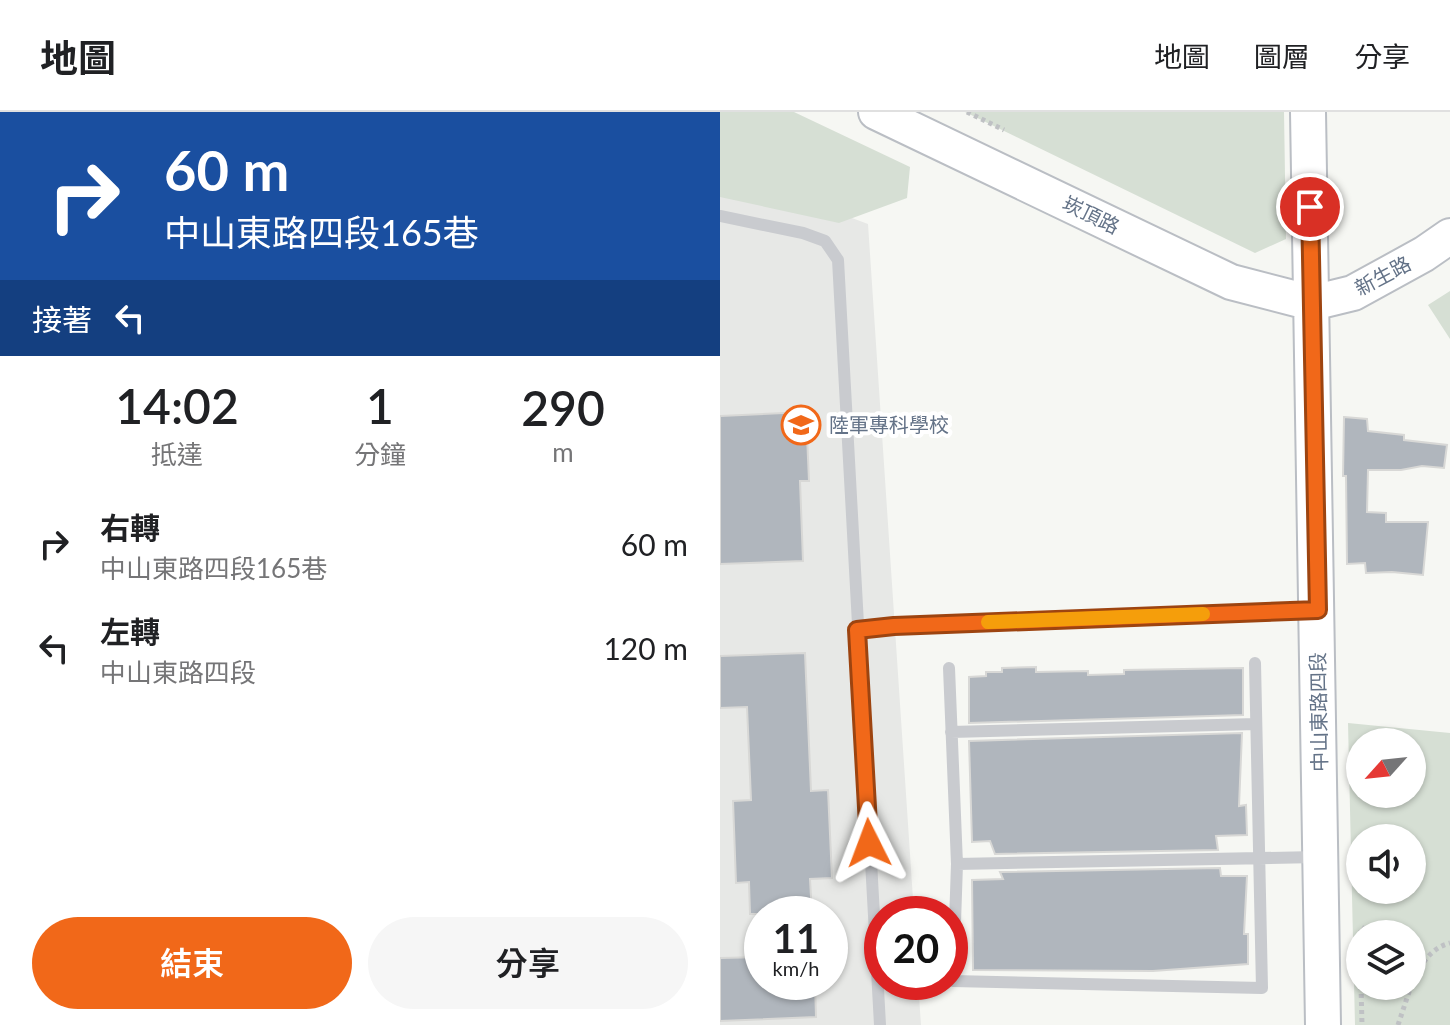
<!DOCTYPE html>
<html lang="zh-TW">
<head>
<meta charset="utf-8">
<style>
  :root { --surface:#fff; --page:#f6f6f6; --text:#202124; --muted:#757577; --line:#e0e0e0; --accent:#f16819 }
  body { margin:0; font-family:Lato,"Noto Sans TC",sans-serif; background:var(--page); color:var(--text); height:100vh; display:flex; flex-direction:column; font-size:30px; white-space:nowrap }
  * { box-sizing:border-box; margin:0 }
  p { font-size:26px; color:var(--muted) }
  .icon { flex:none; width:44px; height:44px; fill:none; stroke:currentColor; stroke-width:2; stroke-linecap:round; stroke-linejoin:round }
  .map { position:relative; flex:1; overflow:hidden }
  .drawer { display:flex; flex-direction:column; background:var(--surface); width:720px }
  .drawer>* { flex:none }
  .banner { background:#1a4fa0; color:#fff; overflow:hidden }
  .needle { width:52px; rotate:243deg }
  .tools { position:absolute; left:626px; top:616px; display:grid; gap:16px }
  .tools a { display:grid; place-items:center; width:80px; height:80px; border-radius:50%; background:var(--surface); box-shadow:0 2px 6px #0004; font-size:40px }
  .speed { position:absolute; left:24px; top:784px; display:flex; gap:16px; font-size:40px; font-weight:700; text-align:center }
  .speed>* { display:grid; place-content:center; width:104px; height:104px; border-radius:50%; background:var(--surface); box-shadow:0 2px 6px #0004; line-height:1 }
  .speed small { font-size:20px; font-weight:400 }
  .speed .limit { border:12px solid #d22; background:#fff; color:#111 }
  .pin { position:absolute; display:grid; place-items:center; width:68px; height:68px; color:#fff; margin:-34px; border:4px solid #fff; border-radius:50%; box-shadow:0 2px 8px #0007 }
  .me { position:absolute; width:88px; margin:-44px; rotate:357deg; stroke-linejoin:round; filter:drop-shadow(0 0 6px #0008) }
  .turn { display:flex; align-items:center; gap:28px; height:168px; padding:0 32px; font-size:36px }
  .turn .icon { width:104px; height:104px; stroke-width:2.5 }
  .turn b { display:block; font-size:56px; line-height:68px }
  .then { display:flex; align-items:center; height:76px; padding:0 32px; background:#0003; gap:16px; font-size:30px }
  .eta { display:flex; justify-content:space-evenly; align-items:center; height:136px; text-align:center }
  .eta b { font-size:48px; font-weight:600; line-height:56px }
  .button { display:flex; gap:16px; margin-top:auto; padding:16px 32px }
  .button a { flex:1; height:92px; border-radius:48px; background:var(--accent); color:#fff; font-size:32px; font-weight:600; line-height:92px; text-align:center }
  .button a+a { background:var(--page); color:var(--text) }
  ul { padding:0; list-style:none }
  li { display:flex; align-items:center; gap:24px; height:104px; padding:0 32px }
  li div { flex:1 }
  li b { display:block; font-size:30px }
  li em { font-style:normal }
  header { display:flex; align-items:center; gap:48px; box-sizing:border-box; height:112px; padding:0 40px; background:var(--surface); border-bottom:2px solid var(--line) }
  header strong { font-size:38px }
  nav { display:flex; gap:44px; margin-inline-start:auto; font-size:28px }
  main { display:flex; flex:1; min-height:0 }
  .map>svg:first-child { display:block }
  .built { fill:#e7e8e6; fill-rule:evenodd }
  .green { fill:#d6dfd4; fill-rule:evenodd }
  .building { fill:#b0b6bd; stroke:#d8d8d6; stroke-width:2 }
  .lines { fill:none; stroke-linecap:round; stroke-linejoin:round }
  .secondary-casing { stroke:#babec4; stroke-width:38 }
  .path { stroke:#bfc1c4; stroke-width:5; stroke-dasharray:4 4; stroke-linecap:butt }
  .lane { stroke:#c9cbcf; stroke-width:12 }
  .secondary { stroke:#fff; stroke-width:34 }
  .route-casing { stroke:#9d4410; stroke-width:20 }
  .route { stroke:#f16819; stroke-width:14 }
  .slow { stroke:#f59e0b; stroke-width:14 }
  .labels { text-anchor:middle; stroke-width:8; stroke-linejoin:round; paint-order:stroke }
  .street-label { font-size:20px; fill:#637287; stroke:#fff }
  .poi-label { font-size:20px; fill:#637287; stroke:#fff; text-anchor:start }
</style>
</head>
<body>
<header>
<strong>地圖</strong>
<nav><a>地圖</a><a>圖層</a><a>分享</a></nav>
</header>
<main>
<section class="drawer">
<div class="banner">
<div class="turn"><svg class="icon" aria-label="right" viewBox="0 0 24 24"><path d="M7 20v-9h11M14 6l5 5-5 5"/></svg><div><b>60 m</b>中山東路四段165巷</div></div>
<div class="then">接著<svg class="icon" aria-label="left" viewBox="0 0 24 24"><path d="M17 20v-9H6M10 6l-5 5 5 5"/></svg></div>
</div>
<div class="eta">
<div><b>14:02</b><p>抵達</p></div>
<div><b>1</b><p>分鐘</p></div>
<div><b>290</b><p>m</p></div>
</div>
<ul>
<li><svg class="icon" aria-label="right" viewBox="0 0 24 24"><path d="M7 20v-9h11M14 6l5 5-5 5"/></svg><div><b>右轉</b><p>中山東路四段165巷</p></div><em>60 m</em></li>
<li><svg class="icon" aria-label="left" viewBox="0 0 24 24"><path d="M17 20v-9H6M10 6l-5 5 5 5"/></svg><div><b>左轉</b><p>中山東路四段</p></div><em>120 m</em></li>
</ul>
<div class="button"><a>結束</a><a>分享</a></div>
</section>
<div class="map">
<svg width="730" height="913" viewBox="0 0 730 913">
  <rect width="100%" height="100%" fill="#f6f7f3"/>
  <!-- built -->
  <path class="built" d="M0,64l54,13 94,35 46,690h-32v68h36l3,43h-201zM42,802h68v68h-68z"/>
  <!-- green -->
  <path class="green" d="M0,0h74l116,55 -3,31 -68,25 -119,-26z
    M245,0h319l2,127 -31,14z
    M730,179v48l-22,-34z
    M628,611l102,10v292h-95zM640,630h52v52h-52zM640,726h52v52h-52zM640,822h52v52h-52z"/>
  <!-- building -->
  <path class="building" d="M86,300l3,69h-9l3,80 -83,3v-148z
    M624,305l23,2 1,12 36,4v5l43,5 -3,23 -22,-2 -21,4h-33l-1,42 19,1v9h42l-5,53 -31,-3 -26,1 -1,-10 -18,1 -1,-88h-3z
    M85,541l6,138 17,-1 4,88 -22,1 2,35h-62l-1,-32 -13,1 -3,-82 18,-1 -4,-93 -27,1v-52z
    M316,555v5l52,-1v4l36,-1v-4l119,-2v47l-274,8v-46l17,-1v-4h16v-4z
    M522,621l-3,73 7,-1 1,30 -31,1 2,14 -223,4 -5,-13 -18,1 -3,-101z
    M500,756l1,8h26l-3,58h4v30l-95,7 -180,-1 -1,-90 31,-1 -3,-7z
    M42,845v25h53l1,35 -96,4v-63z"/>
  <g class="lines">
    <!-- secondary casing -->
    <g class="secondary-casing">
      <path id="secondary" d="M156,0l355,170 81,21 41,-10 71,-39 26,-18
        M588,0l15,913"/>
    </g>
    <!-- path -->
    <path class="path" d="M247,0l37,18
      M641,822v-7l12,7
      M692,846l9,5
      M692,871c8,-17 18,-35 38,-40
      M641,874l1,39
      M678,913l13,-39"/>
    <!-- lane -->
    <path class="lane" d="M0,104l83,17 22,8 13,19 42,765
      M137,518l37,-4 419,-16
      M229,556l8,196 -4,117 309,7 -7,-325
      M231,620l305,-8
      M237,752l360,-7"/>
    <!-- secondary -->
    <use href="#secondary" class="secondary"/>
  </g>
  <g class="lines">
    <!-- route casing -->
    <g class="route-casing">
      <path id="route" d="M149,731l-12,-213 37,-4 424,-16 -8,-403"/>
    </g>
    <!-- route -->
    <use href="#route" class="route"/>
    <!-- slow -->
    <path class="slow" d="M268,510l215,-8"/>
  </g>
  <!-- icons -->
  <defs>
    <g id="university-ring" transform="scale(2)"><circle r="9.5" fill="#fff" stroke="#f16819" stroke-width="1.5"/><path d="M0-5L7-2L0 1L-7-2ZM-4 1L0 2.5L4 1V4Q0 6-4 4Z" fill="#f16819"/></g>
  </defs>
  <g fill-rule="evenodd">
    <use href="#university-ring" x="81" y="313"/>
  </g>
  <g class="labels">
    <!-- street labels -->
    <g class="street-label">
      <text transform="translate(371 103) rotate(26)" y="7">崁頂路</text>
      <text transform="translate(663 164) rotate(-28)" y="7">新生路</text>
      <text transform="translate(599 600) rotate(-91)" y="7">中山東路四段</text>
    </g>
    <!-- poi labels -->
    <g class="poi-label">
      <text x="109" y="320">陸軍專科學校</text>
    </g>
  </g>
</svg>
<div class="tools">
<a><svg class="needle" viewBox="-14 -14 28 28"><path d="M0-13l5 13h-10z" fill="#e53935"/><path d="M0 13l5-13h-10z" fill="#757577"/></svg></a>
<a><svg class="icon" aria-label="sound" viewBox="0 0 24 24"><path d="M4 9h4l5-4v14l-5-4H4zM17 9q2 3 0 6"/></svg></a>
<a><svg class="icon" aria-label="layers" viewBox="0 0 24 24"><path d="M12 4l9 5-9 5-9-5zM3 14l9 5 9-5"/></svg></a>
</div>
<div class="speed"><div>11<small>km/h</small></div><div class="limit">20</div></div>
<div class="pin" style="left:590px;top:95px;background:#d93025"><svg class="icon" aria-label="arrive" viewBox="0 0 24 24"><path d="M6 21V4h12l-3 4 3 4H6"/></svg></div>
<svg class="me" style="left:149px;top:731px" viewBox="-20 -20 40 40"><path d="M0-17L14 15 0 8-14 15z" fill="#f16819" stroke="#fff" stroke-width="4"/></svg>
</div>
</main>
</body>
</html>
